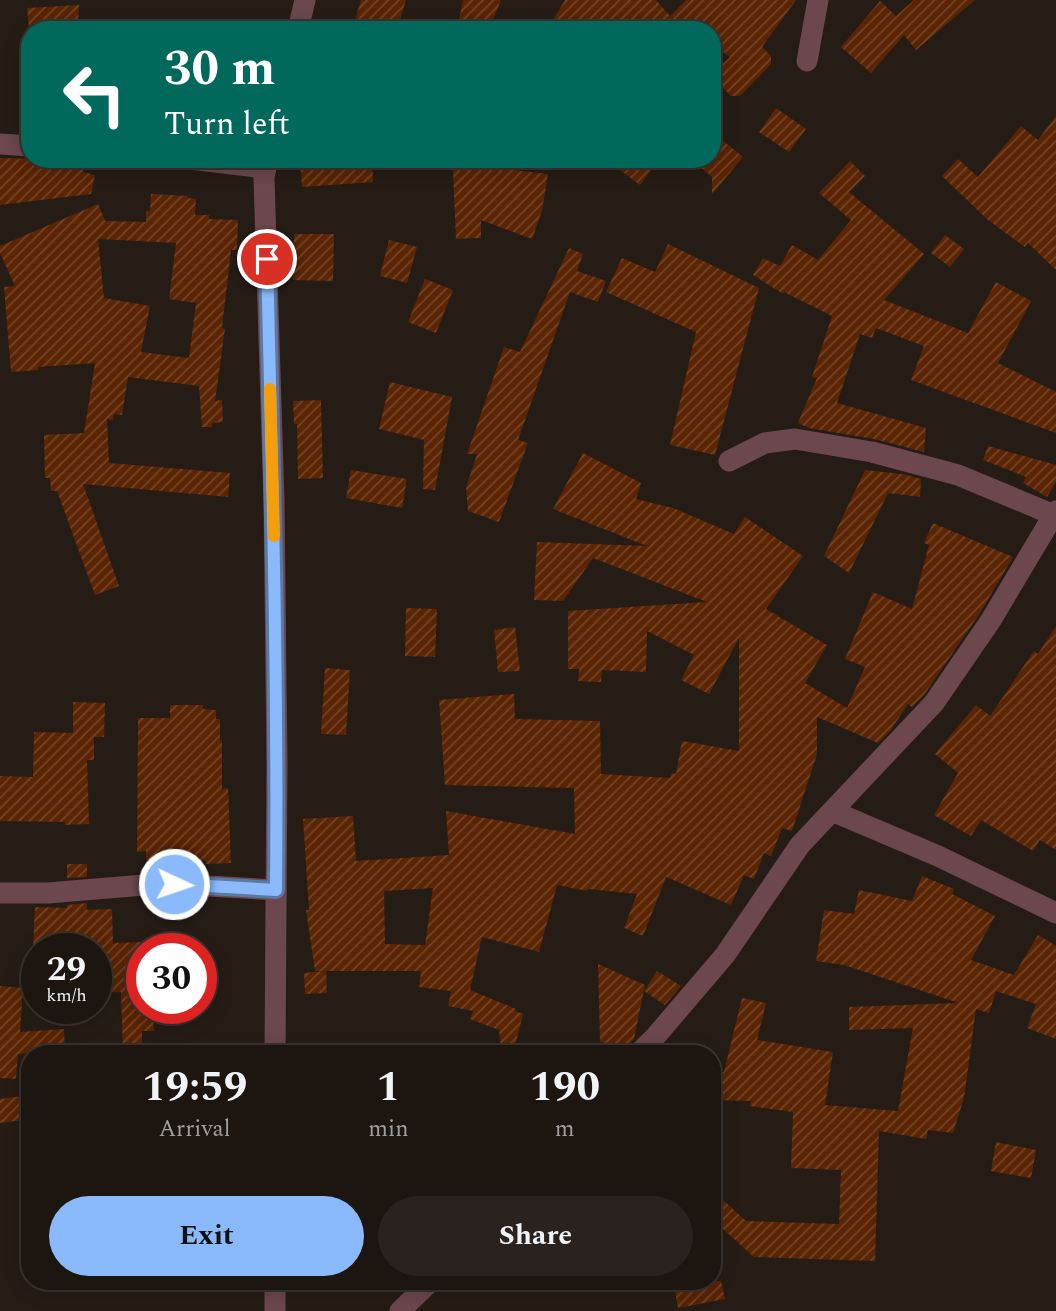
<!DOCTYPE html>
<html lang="en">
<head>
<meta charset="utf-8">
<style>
  :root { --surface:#1c1510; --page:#29221e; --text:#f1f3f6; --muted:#a09f9f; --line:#3a3430; --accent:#8abafc }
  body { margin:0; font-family:Spectral,serif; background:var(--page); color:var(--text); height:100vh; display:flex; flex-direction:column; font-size:26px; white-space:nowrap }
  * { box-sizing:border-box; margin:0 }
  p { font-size:23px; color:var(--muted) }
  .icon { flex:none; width:38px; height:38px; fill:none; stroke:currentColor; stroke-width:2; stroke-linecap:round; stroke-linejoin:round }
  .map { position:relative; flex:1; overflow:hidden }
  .sheet { position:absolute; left:21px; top:1045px; width:700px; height:245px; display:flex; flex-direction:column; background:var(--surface); border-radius:28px; box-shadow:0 4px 18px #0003,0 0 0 2px var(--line) }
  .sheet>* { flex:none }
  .top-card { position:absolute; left:21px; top:21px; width:700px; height:147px; border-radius:28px; box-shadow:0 4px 18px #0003,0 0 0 2px var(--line); background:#00695c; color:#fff; overflow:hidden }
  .speed { position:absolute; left:21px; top:933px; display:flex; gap:14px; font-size:35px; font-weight:700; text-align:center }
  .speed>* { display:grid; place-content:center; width:91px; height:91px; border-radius:50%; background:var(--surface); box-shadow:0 4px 18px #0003,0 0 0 2px var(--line); line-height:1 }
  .speed small { font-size:18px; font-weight:400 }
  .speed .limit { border:10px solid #d22; background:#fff; color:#111 }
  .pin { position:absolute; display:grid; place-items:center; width:60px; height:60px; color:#fff; margin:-30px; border:4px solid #fff; border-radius:50%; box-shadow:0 2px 7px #0007 }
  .me { position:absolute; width:77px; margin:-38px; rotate:93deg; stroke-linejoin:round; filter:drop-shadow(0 0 5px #0008) }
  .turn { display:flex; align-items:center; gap:24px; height:147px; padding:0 28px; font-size:32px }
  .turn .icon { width:91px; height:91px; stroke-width:2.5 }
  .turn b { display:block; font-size:49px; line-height:60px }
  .eta { display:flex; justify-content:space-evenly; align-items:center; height:119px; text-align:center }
  .eta b { font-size:42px; font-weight:700; line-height:49px }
  .button { display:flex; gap:14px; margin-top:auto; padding:14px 28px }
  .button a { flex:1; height:80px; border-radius:42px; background:var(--accent); color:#111; font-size:28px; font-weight:700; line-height:80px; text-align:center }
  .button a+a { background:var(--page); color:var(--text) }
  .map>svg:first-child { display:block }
  .building { fill:url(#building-hatch); fill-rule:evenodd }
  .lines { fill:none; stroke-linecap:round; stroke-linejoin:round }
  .minor { stroke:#6c474e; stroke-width:21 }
  .tertiary { stroke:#6c474e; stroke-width:21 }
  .route-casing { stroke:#5a79a4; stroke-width:18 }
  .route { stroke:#8abafc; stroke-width:12 }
  .slow { stroke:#f59e0b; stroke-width:12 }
</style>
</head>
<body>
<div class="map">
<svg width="1056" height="1311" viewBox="0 0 1056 1311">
  <defs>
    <pattern id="building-hatch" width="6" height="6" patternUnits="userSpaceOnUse" patternTransform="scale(1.75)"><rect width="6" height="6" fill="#5b2403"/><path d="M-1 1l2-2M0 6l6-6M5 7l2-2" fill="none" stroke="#734428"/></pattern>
  </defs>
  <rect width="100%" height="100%" fill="#261c16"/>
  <!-- building -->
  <path class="building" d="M361,0h45l-9,30h-23l1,-4 -20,-6z
    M463,0h38l-12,30h-32z
    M565,0h91l14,16 16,-16h110l-34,47 9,9v8l-31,32h-9l-19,-19v-3l18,-17 -18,-13v-14h-18l-4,-3 -2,3h-141z
    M914,0h61l-59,50 -12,-15 -33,38 -30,-26 39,-46 16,15z
    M79,5l-1,21 -49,3 -2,-21z
    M776,108l30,21 -17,23 -30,-20z
    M1056,116v154l-28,-27 -3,4 -37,-27 -46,-44 16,-17 20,18 43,-51 17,14z
    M712,132l31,25 -31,37v-17l-21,-18h21z
    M0,158l44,1 40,9 -1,4 12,3 -4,19 -91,11z
    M300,159h72l1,23 -71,5z
    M605,159h54l-19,26z
    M850,161l15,15 -16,16 75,62 -40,46 84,33 28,-51 35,19 -33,62 58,29v41l-145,-53 13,-34 -48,-18 -4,10 -12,-4 -23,69 89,25 -2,24 -50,-13 -65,-11 -11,-5 19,-45 -5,-1 20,-61 -48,-24 -1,2 -30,-19 10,-17 17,8 12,-21 26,15 33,-40 -32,-27z
    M498,168l50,6 -6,37 -10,28 -51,-19v18l-25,1 -3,-69z
    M151,194l37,2 -1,2 9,1 -1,16h14v4l29,1 -1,30h-6l-9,78 3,1 -10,72 7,-1 1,22 -11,1v4h-10l-3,-41 -71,-9 -6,38 -8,-1 -1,6 -6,-1 2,44 121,10 -2,24 -145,-13 36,102 -24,9 -38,-104h-6l-1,-13h-5l-1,-43 40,-2 11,-70 -57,4v3l-27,2 -7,-85 11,-1 -15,-33v-7l98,-42 7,17 41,1v-11h4zM98,239l78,4 -7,56 27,4 -7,55 -48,-6 9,-46 -46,-8z
    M294,234h40l-1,47 -40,-1z
    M945,235l19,14 -14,18 -19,-14z
    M389,240l28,7 -10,36 -27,-7z
    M668,244l91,44 -44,167 -45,-10 26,-113 -90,-40 16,-34 33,14z
    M569,248l14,6 -6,17 29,10 -8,21 -28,-10 -52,148 10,3 -29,79 -31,-11 -2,-23 11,-34h-10l37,-107 16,5z
    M425,279l28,11 -17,43 -28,-11z
    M390,382l62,15 -17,93 -12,-1 1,-49 -45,-11z
    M321,400l2,78 -25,1 -1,-55h-3l-1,-23z
    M988,446l68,19v17l-9,15 -24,-14 3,-6 -43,-17z
    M583,453l58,30 -5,16 37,9 61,26 11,-17 58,39 -37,53 61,36 -22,38 42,25 18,-41 -20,-8 28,-67 39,17 17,-64 -5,-2 9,-20 80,34 -33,56 -56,82 -12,12 -4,-3 -18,27 -12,12 -61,-26v37l-25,77 -10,-3 -11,28 -7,-3 -10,26 -10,-4 -13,30 -65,-28 -23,59 -19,-8 13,-34 -49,-5 -1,2 -30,-6 -18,67 -57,-15 -12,53 46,19 -1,2 8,3 -10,40h-12l-2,-24 -29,-11 3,-8 -25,-5 3,-15 -32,-4 2,-16h-106l-9,-61h3l-6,-91 50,-3 3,45 93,-6 -3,-44 129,23 -1,-46 -129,-3 -6,-85 75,-6 1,25 85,2 1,53 69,4 2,-5 4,1 6,-33 57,10v-113l-30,56 -28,-14 13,-25 -47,-24 -1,41 -44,-2 -1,12 -23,-1 1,-12h-11v-58l139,-9 -114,-44 -30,43 -29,-1 3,-58 110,4 -94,-37zM433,888l-8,57 -40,-1 -1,-53z
    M351,470l56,9 -5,29 -56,-10z
    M865,470l37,4 19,5 -1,18 -32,-4 -39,80 -25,-17z
    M406,608l31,1 -2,48 -30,-1z
    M1056,626v224l-16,-10 -7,11 -52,-31 -10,16 -37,-21 24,-42 -23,-19 41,-49 14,11 44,-65 4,3z
    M515,627l5,44 -22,1 -4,-42z
    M325,668l25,2 -4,65 -25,-1z
    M73,702l32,1 -1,34h-10v23h-7l2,64 -24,1v-3l-65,-1v-45l33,1 1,-45 39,1z
    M170,705h33v4l13,1v9h4v21h2v49l6,-1 3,75 -25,1v-3l-60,-1v-9l-9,1 1,-134h32z
    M67,864h20v13l-20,1z
    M922,876l32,13 -2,5 43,22 -24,44 43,15 24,-40 18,11v93l-29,-11 9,-24 -40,-13 -7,22 -13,-4 -12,89 -11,35 -25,-3 -2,9 -47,-8 -4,130 -121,-4 -42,-38v-29l34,31 93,3 2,-54 -50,-2 2,-56 -43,-6 1,-5 -39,-1v-28h12l18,-74 24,5 -9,37 76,12 -8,53 73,6 15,-83 -64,2v-23l110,-4 -115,-38 -28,-4 8,-51 30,4 5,-24 53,11z
    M87,903v7l25,-1 1,34 29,-1v66h11l1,23h-12v23h-19l-2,-62 -25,1v-45h-63l2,-41 32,1v-3z
    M598,964l47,21 -11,54 -7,8 -27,-5z
    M326,971l1,22 -22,1 -1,-21z
    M657,971l24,15 -16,19 -21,-14z
    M0,986l23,2 -3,44 44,-3 1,23 -47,2 -2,25 -16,-1z
    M30,1095v24l-30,4v-24z
    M996,1142l40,8 -5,28 -40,-7z
    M673,1281h48l4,18 -47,9z"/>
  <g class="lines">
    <!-- minor -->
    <path class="minor" d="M807,61l11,-61
      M0,144l30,2
      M190,159l76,9
      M729,461l36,-18 30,-4 77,13 86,23 96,40
      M832,811l106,45 118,57
      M0,893h48l96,-8 30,-1 102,6
      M638,1054l17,-17 70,-82 75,-110 134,-142 57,-83 65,-109
      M400,1311l31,-30"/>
    <!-- tertiary -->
    <path class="tertiary" d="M298,30l7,-30
      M267,159l-3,19 10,323 3,263 -2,290
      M275,1281v30"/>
  </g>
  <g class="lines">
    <!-- route casing -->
    <g class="route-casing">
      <path id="route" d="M174,884l102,6c2,-211 -4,-421 -9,-631"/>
    </g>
    <!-- route -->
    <use href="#route" class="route"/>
    <!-- slow -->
    <path class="slow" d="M270,389l4,147"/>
  </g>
</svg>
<div class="speed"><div>29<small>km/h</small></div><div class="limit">30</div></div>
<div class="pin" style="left:267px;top:259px;background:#d93025"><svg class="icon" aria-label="arrive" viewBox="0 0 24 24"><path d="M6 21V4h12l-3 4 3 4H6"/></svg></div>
<svg class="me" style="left:174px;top:884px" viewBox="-20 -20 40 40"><circle r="17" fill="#8abafc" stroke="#fff" stroke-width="3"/><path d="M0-11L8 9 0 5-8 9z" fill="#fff"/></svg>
<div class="top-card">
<div class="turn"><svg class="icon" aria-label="left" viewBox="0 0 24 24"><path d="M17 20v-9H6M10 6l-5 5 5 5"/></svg><div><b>30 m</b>Turn left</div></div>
</div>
<section class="sheet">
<div class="eta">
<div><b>19:59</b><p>Arrival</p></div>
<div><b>1</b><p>min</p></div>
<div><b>190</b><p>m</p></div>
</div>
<div class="button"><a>Exit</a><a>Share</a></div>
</section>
</div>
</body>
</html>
